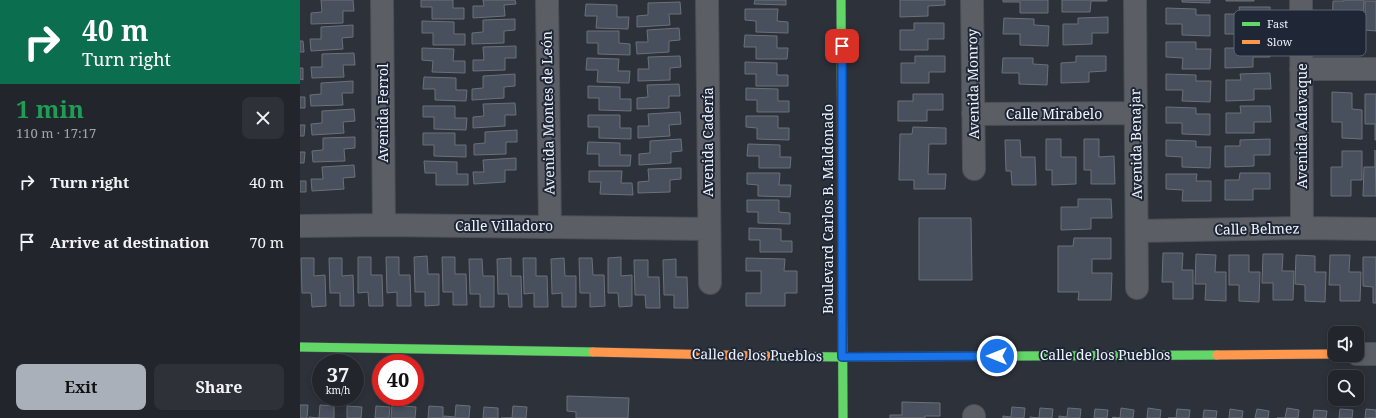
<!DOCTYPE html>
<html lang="en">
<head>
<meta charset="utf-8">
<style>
  :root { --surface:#22252c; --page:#2e3138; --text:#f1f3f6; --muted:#a2a5a9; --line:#3f4248; --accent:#aab0b9 }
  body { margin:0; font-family:"Noto Serif",serif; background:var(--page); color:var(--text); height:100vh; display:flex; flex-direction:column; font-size:15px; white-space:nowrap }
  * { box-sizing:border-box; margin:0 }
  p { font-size:13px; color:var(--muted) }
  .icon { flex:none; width:22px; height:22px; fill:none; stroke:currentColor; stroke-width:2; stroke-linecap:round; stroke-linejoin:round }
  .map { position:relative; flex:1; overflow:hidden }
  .details { display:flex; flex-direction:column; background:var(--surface); width:300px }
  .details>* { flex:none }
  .top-card { background:#0b6e4f; color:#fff; overflow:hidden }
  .tools { position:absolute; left:1028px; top:326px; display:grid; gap:8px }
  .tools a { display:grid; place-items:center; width:36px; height:36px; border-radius:8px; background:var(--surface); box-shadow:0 2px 6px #0003,0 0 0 1px var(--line); font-size:20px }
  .speed { position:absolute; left:12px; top:354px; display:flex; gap:8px; font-size:20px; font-weight:700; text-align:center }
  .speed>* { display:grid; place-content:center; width:52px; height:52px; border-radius:50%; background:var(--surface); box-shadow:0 2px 6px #0003,0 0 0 1px var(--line); line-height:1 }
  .speed small { font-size:10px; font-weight:400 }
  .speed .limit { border:6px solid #d22; background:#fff; color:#111 }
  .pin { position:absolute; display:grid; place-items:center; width:34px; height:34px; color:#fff; margin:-17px; border-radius:8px; box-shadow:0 2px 6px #0006 }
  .me { position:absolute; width:44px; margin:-22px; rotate:270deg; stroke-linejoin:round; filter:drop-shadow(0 0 3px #0008) }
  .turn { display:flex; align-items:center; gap:14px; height:84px; padding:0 16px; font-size:18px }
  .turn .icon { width:52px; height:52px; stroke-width:2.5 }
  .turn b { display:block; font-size:28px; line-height:34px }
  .round { display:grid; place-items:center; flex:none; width:42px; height:42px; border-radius:8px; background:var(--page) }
  .summary { display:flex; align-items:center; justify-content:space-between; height:68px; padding:0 16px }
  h1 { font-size:24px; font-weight:700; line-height:30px; color:#1e9e55 }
  .action { display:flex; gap:8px; margin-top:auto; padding:8px 16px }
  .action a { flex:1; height:46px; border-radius:8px; background:var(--accent); color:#111; font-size:16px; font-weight:700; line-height:46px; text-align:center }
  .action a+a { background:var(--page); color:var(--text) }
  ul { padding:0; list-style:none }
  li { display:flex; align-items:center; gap:12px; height:60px; padding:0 16px }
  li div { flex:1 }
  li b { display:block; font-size:15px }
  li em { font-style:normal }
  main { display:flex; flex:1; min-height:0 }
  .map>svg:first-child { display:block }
  .building { fill:#484f5d; stroke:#6c7078 }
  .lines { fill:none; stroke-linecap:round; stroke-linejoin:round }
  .street-casing { stroke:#4a4e55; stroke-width:24 }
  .fast-casing { stroke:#4a4e55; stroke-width:10 }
  .slow-casing { stroke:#4a4e55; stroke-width:10 }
  .street { stroke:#5b5f65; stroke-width:22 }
  .fast { stroke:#63d668; stroke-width:9 }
  .slow { stroke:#ff974d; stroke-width:9 }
  .route-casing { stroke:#114b97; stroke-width:10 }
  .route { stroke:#1a73e8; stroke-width:7 }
  .labels { text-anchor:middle; stroke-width:4; stroke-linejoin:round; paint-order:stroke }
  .street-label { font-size:14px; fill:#eef4fe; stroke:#1f2635 }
  .key { fill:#1f2635; stroke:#5d6471; stroke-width:1 }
  .key-label { font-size:11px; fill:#eef4fe }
</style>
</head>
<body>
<main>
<section class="details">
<div class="top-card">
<div class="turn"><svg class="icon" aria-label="right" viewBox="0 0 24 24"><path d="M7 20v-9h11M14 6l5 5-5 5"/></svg><div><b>40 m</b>Turn right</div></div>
</div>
<div class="summary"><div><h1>1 min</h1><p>110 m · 17:17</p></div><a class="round"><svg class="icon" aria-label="close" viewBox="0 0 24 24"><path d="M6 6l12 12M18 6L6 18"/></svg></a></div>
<ul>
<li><svg class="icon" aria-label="right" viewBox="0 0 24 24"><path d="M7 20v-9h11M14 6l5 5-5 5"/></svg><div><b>Turn right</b></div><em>40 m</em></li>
<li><svg class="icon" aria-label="arrive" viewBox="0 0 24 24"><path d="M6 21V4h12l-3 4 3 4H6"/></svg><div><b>Arrive at destination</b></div><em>70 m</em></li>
</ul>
<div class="action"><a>Exit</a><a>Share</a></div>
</section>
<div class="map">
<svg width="1076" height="418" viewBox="0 0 1076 418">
  <rect width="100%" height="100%" fill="#2d313a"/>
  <!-- building -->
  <path class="building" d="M21,0h32l1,11h-11v12l-32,1v-11l11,-1z
    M121,0h32v8h11v11h-32v-12h-11z
    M183,0h32l1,4 -12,1 1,11 -32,2v-12h11z
    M455,0h31v5l-32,-1z
    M600,0h45v5l-17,1v10l-28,1z
    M703,0h45v13h-28v-11h-17z
    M762,0h45v1h-16l-1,11h-28z
    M882,0h28v3l-28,-1z
    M926,0h28v1h-28z
    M1044,0h20l-1,14h-10v17h-21l1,-30h11z
    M1065,1h11v30l-11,-1z
    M380,2l1,12h-12l1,11 -33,2v-11l11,-1v-12z
    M286,4l31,1v12h12l-1,12 -32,-1 1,-12h-12z
    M939,7h31v16h-17v11h-28v-20h15z
    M866,8l30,1v6h14v21l-28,-1v-11h-16z
    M445,9h33l-1,12 11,1v11l-32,-1v-11l-11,-1z
    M808,17v16h-16v11l-29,1v-21h15v-6z
    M704,18l30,1v6l15,1 -1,20 -28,-1v-11h-17z
    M215,19v11l-11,1v12l-32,1v-11l11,-1v-12z
    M122,21l32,1v12h11v11h-32v-12h-11z
    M614,23h30v16h-16v11h-28v-20h14z
    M53,25v12l-11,1 1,11 -32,2 -1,-12h11v-12z
    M379,28l1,12 -11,1v11l-32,2 -1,-12h12l-1,-12z
    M287,31h32v12l11,1v11l-32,-1v-11h-11z
    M445,35l32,1v12h11l-1,11h-31v-12h-12z
    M969,40l1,17h-17v10l-28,1v-20h14v-7z
    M0,41h3l1,11h-4z
    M866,42h30v7h15l-1,20h-28l1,-11 -17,-1z
    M216,46v12h-11v12l-32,1v-11h11l-1,-13z
    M122,48l32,1 -1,12h12v12l-33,-1 1,-11 -11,-1z
    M54,53l1,12h-12l1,12 -32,1 -1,-11h11v-13z
    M380,56l1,11 -11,1v12l-32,1v-12h11l-1,-12z
    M615,56h30v16h-16v11h-28v-20h14z
    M776,56h30v15l-17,1v10l-28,1v-20l15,-1z
    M287,58l32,1 -1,12h12l-1,12 -32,-1 1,-12h-12z
    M703,58h30v6l15,1 -1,20 -28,-1v-11h-17z
    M445,62l32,1v12h11v11h-32v-12h-11z
    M0,68h3v12l-3,-1z
    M970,73l1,16h-17v11l-28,1v-21h15l-1,-6z
    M215,74v12l-11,1v11l-32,2v-11l11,-1v-12z
    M866,74l30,1v6h15l-1,21 -28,-1 1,-11h-17z
    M124,77l32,1v12h11l-1,11 -31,-1v-11h-12z
    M53,81v12h-11l1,12 -32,1 -1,-11 11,-1v-11z
    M379,84l1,12h-11v12l-32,1v-11l11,-1 -1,-12z
    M288,86l32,1v12h11v12l-32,-1v-12h-11z
    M446,88l32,1v12h11v11h-32v-12h-11z
    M1032,92l20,1v16l10,1v29l-20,-1v-16h-10z
    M613,94h30v16h-16v11h-29v-20h15z
    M1065,94h11v46h-1v-16h-10z
    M0,97h5v11h-5z
    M215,103l1,12h-11v11l-32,2v-11l11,-1 -1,-12z
    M123,106h32v12h12l-1,12 -32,-1v-12h-11z
    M940,106h30l1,16h-17v11h-28v-20h15z
    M866,107l30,1v6h14v21l-28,-1v-11h-16z
    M54,109l1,12 -12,1 1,11 -32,2 -1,-11 11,-1v-12z
    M380,112l1,12 -12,1 1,11 -32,2v-12h11l-1,-12z
    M288,115h32v13h11v11l-32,-1v-11h-11z
    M446,116h32v12h11v12l-32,-1v-11l-11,-1z
    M0,125h5l-1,11h-4z
    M613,127l33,1v16h-17l-1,30h18l-1,15h-31v-9h-15l1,-46h12z
    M217,130v12h-11v12l-32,1v-11l11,-1v-11z
    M123,133h32v12h11v12l-32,-1v-11h-11z
    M55,137v11l-11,1 1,12 -32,1 -1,-11 11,-1v-12z
    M381,139l1,12 -11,1v11l-32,2v-11l11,-1v-12z
    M746,139h15v18h15v27l-24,1v-15h-6z
    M784,139h15v18l15,-1 1,28h-24v-14h-7z
    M970,139v16h-16v11l-29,1v-21h15v-6z
    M705,140h15l1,17h14l1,28h-24l-1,-14h-5z
    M866,140l30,1v6h15l-1,21 -28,-1v-10l-16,-1z
    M288,142l32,1v12h11l-1,11h-31v-12h-12z
    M448,144l32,1v12h11l-1,11h-31v-12h-12z
    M1075,150l1,46h-13l1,-29h11z
    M1042,151h20v29h-11v16h-20v-29h11z
    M0,152h5l-1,11h-4z
    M216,158v12h-11v12l-31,2 -1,-12h11l-1,-12z
    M124,161l33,1v12h11v11h-32v-12h-11z
    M54,165l1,12 -12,1 1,11 -32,2 -1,-12h12l-1,-12z
    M381,168v11l-11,1v12l-32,1v-11l11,-1 -1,-12z
    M289,171h33l-1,12h11l1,12 -33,-1 1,-12h-12z
    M447,173h33l-1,12h12l-1,12 -32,-1v-11l-11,-1z
    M940,173h30v16h-17v11h-28v-20h14z
    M866,174h31l-1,7h15v20h-29l1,-11 -17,-1z
    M0,181h6v11h-6z
    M778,199h33l1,19h-21v11l-30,1v-23h17z
    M447,200h32v12l11,1v11l-32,-1v-11h-11z
    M619,218h52l1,62h-53z
    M449,228l32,1v12h11v11h-32v-12h-11z
    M774,238h37v21h-19v14h20l-1,27h-33l1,-8h-21v-46h15z
    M863,253h20l-1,17h11v29h-20v-17h-11z
    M896,254l20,1 -1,17h11v29l-21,-1 1,-16h-11z
    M963,254h20l-1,17h12l-1,29h-20v-17h-11z
    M929,255h20v17h11l-1,30 -20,-1v-16h-10z
    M996,255l19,1v16h11l-1,30 -20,-1v-16l-10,-1z
    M1030,255h20l-1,17h12l-1,29h-20v-16h-11z
    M127,256l1,18h11v31l-14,1v-14h-10l-1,-35z
    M58,257h13v18h11l1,31h-14l-1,-14 -10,1z
    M86,257h13v18h11l1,31h-14v-14l-10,1z
    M142,257h13v17h11l1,31h-14v-13h-10z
    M321,257v19l11,-1v31l-13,1 -1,-14h-10v-35z
    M1063,257h13v46h-3v-16l-10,-1z
    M1,258h13v18l11,-1 1,31 -14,1 -1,-14h-9z
    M29,258h13v18l11,-1 1,31h-14v-13h-10z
    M211,258v18h10l1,31h-13l-1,-13h-10l-1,-35z
    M223,258h13v18h11l1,31h-14v-14l-10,1z
    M264,258l1,18h11v31h-14v-14l-10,1 -1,-35z
    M279,258h13l1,17h11l1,31 -15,1v-14h-10z
    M446,258l39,1 -1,12h13v22h-12v13h-39v-13h15v-22h-15z
    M169,259h13l1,17h11v31h-14v-13h-10z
    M376,259v18h11l1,31h-14v-13h-10l-1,-35z
    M334,260h14v17h11l1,31h-14l-1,-13h-10z
    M267,396l62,2 -1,20h-52v-6l-9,-1z
    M602,402l38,1v13h-15v2h-35v-3h12z
    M0,405h8l-1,13h-7z
    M20,405l14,1v12h-25v-1l10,1z
    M92,405l24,2 -1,11h-24z
    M156,405l14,1 -1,12h-25v-2l11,1z
    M47,406l15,1 -1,11h-14z
    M76,406l14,1 -1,11h-14z
    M129,406l14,1v11h-15z
    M213,406l14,1 -1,11h-25h11z
    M184,407l14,1v10h-15z
    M712,407l13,1 -1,10h-21v-2l8,1z
    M740,408l13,1 -1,9h-22v-1l9,1z
    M768,408l13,1 -1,9h-21v-2l8,1z
    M821,408l13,2 -1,8h-21l1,-1 7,1z
    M848,408l13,2 -1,8h-13z
    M987,408l12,2 -1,8h-21h8z
    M795,409l13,1 -1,8h-13z
    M877,409l13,1 -1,8h-21h8z
    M930,409l13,2 -1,7h-13z
    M957,409l12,2 -1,7h-13z
    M1040,409l13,1 -1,8h-13z
    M1066,409l10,1v8h-11z
    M904,410l13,1 -1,7h-13z
    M1014,410l13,1 -1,7h-13z"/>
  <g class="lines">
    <!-- street casing -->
    <g class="street-casing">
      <path id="street" d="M82,0l2,225
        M247,0l3,226
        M407,0l3,283
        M672,0l2,169
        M835,0l2,288
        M1001,0l1,228
        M1001,69h75
        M673,114l162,-1
        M0,226l84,-1 324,4
        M837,231l165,-3 74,1
        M1057,354h19
        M674,416v2"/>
    </g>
    <!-- fast casing -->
    <g class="fast-casing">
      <path id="fast" d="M541,0l2,418
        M0,347l293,5
        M466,356l76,1 375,-2"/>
    </g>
    <!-- slow casing -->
    <g class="slow-casing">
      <path id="slow" d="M293,352l173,4
        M917,355l118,-1"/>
    </g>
    <!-- street -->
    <use href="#street" class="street"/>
    <!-- fast -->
    <use href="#fast" class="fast"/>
    <!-- slow -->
    <use href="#slow" class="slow"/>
  </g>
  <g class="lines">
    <!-- route casing -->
    <g class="route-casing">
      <path id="route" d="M542,46v311l155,-1"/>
    </g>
    <!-- route -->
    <use href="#route" class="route"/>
  </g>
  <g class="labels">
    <!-- street labels -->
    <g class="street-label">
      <text transform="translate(673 84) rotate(-91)" y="5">Avenida Monroy</text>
      <text transform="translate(83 113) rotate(-90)" y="5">Avenida Ferrol</text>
      <text transform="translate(248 113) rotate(-91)" y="5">Avenida Montes de León</text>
      <text x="754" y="119">Calle Mirabelo</text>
      <text transform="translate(1002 126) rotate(-90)" y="5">Avenida Adavaque</text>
      <text transform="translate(408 142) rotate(-90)" y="5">Avenida Cadería</text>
      <text transform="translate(836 144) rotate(-91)" y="5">Avenida Benajar</text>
      <text transform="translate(528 209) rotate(-90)" y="5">Boulevard Carlos B. Maldonado</text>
      <text x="204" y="231">Calle Villadoro</text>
      <text transform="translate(957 229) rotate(-1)" y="5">Calle Belmez</text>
      <text transform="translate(457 355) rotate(1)" y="5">Calle de los Pueblos</text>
      <text x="805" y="360">Calle de los Pueblos</text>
    </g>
  </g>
  <!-- legend -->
  <rect x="934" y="10" width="132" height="46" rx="6" class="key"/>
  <rect x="942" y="22" width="18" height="4" fill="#63d668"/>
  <rect x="942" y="40" width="18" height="4" fill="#ff974d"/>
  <g class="key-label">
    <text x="967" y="28">Fast</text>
    <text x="967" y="46">Slow</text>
  </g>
</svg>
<div class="tools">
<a><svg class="icon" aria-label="sound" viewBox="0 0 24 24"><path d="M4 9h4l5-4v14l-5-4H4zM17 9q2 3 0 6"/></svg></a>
<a><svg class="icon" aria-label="search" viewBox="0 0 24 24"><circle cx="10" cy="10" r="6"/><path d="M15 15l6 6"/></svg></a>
</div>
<div class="speed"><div>37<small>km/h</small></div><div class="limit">40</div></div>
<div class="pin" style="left:542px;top:46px;background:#d93025"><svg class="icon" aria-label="arrive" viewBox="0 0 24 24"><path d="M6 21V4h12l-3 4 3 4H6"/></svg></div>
<svg class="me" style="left:697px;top:356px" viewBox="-20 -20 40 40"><circle r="17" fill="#1a73e8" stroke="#fff" stroke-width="3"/><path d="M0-11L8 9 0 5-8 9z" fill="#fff"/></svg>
</div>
</main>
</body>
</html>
